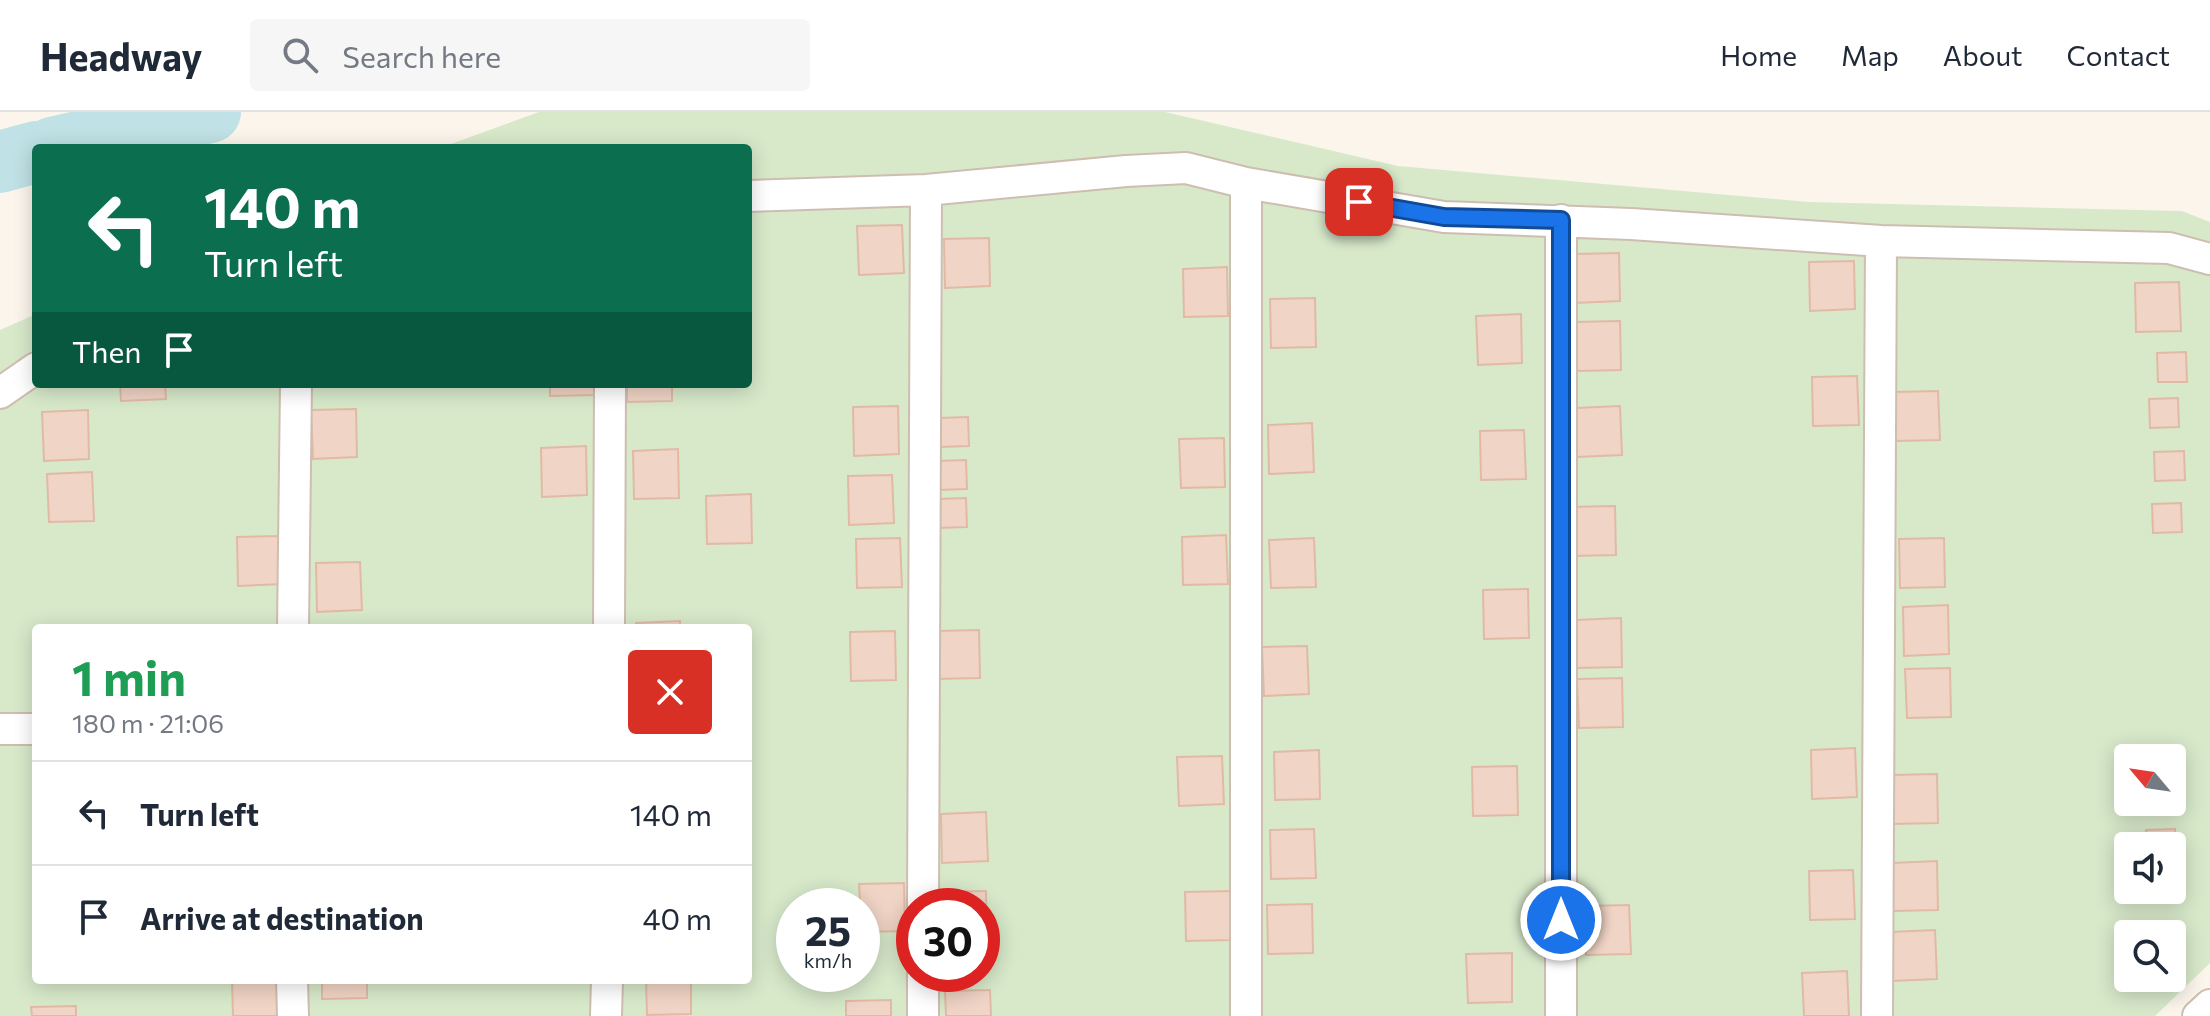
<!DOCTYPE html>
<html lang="en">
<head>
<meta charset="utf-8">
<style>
  :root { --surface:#fff; --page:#f6f6f7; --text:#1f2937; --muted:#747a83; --line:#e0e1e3 }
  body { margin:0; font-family:Commissioner,sans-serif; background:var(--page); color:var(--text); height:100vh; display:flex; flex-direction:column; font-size:30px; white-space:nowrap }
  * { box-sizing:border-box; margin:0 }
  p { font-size:26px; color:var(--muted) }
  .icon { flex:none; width:44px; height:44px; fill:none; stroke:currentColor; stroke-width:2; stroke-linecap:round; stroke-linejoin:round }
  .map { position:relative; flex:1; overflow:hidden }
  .details { position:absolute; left:32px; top:512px; width:720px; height:360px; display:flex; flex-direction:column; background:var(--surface); border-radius:8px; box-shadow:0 4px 20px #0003 }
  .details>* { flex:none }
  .guide { position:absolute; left:32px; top:32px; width:720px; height:244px; border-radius:8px; box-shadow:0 4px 20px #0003; background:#0b6e4f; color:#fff; overflow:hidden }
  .needle { width:52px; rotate:299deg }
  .fabs { position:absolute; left:2114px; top:632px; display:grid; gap:16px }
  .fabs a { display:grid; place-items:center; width:72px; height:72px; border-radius:8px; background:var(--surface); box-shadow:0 4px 20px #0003; font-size:40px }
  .speed { position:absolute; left:776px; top:776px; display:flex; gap:16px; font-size:40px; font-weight:700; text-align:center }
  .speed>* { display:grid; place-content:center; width:104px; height:104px; border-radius:50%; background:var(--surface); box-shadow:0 4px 20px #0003; line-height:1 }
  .speed small { font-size:20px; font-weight:400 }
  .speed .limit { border:12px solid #d22; background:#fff; color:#111 }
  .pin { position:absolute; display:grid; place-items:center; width:68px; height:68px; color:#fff; margin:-34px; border-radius:16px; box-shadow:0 4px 12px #0006 }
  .me { position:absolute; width:88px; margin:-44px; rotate:0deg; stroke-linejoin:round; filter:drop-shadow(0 0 6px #0008) }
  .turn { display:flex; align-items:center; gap:28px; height:168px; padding:0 40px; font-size:36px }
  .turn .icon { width:104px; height:104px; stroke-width:2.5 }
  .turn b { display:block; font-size:56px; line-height:68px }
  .then { display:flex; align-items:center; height:76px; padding:0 40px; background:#0003; gap:16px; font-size:30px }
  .round { display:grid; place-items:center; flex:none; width:84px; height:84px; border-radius:8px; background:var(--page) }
  .summary { display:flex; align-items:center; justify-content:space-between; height:136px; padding:0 40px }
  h1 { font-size:48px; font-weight:700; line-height:60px; color:#1e9e55 }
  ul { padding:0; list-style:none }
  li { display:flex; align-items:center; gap:24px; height:104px; padding:0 40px; border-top:2px solid var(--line) }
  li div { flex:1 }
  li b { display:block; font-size:30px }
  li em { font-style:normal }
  header { display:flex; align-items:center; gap:48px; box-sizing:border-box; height:112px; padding:0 40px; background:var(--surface); border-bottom:2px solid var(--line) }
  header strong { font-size:38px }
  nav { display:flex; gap:44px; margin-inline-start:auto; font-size:28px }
  .search { width:560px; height:72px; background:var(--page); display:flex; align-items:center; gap:20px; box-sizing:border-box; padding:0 28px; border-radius:8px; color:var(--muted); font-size:30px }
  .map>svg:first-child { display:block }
  .green { fill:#d8e9ca; fill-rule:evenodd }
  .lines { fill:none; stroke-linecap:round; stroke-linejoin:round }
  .river { stroke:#c0e1e5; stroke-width:62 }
  .building { fill:#f0d4c5; stroke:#e1baa6; stroke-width:2 }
  .minor-casing { stroke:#cebdb1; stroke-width:34 }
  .minor { stroke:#fff; stroke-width:30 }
  .route-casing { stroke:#114b97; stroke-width:20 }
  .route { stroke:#1a73e8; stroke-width:14 }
</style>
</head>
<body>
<header>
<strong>Headway</strong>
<div class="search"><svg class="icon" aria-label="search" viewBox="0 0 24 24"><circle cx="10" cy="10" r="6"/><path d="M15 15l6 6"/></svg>Search here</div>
<nav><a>Home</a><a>Map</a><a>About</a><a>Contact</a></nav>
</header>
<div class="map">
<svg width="2210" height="904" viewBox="0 0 2210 904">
  <rect width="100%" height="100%" fill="#fcf5ec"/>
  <!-- green -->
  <path class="green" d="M539,0h626l233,54 411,36 373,9 28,11v741l-55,53h-2155v-686l36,-16v70h712v-236h-308zM36,516h712v352h-712zM2128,646h44v44h-44zM2128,734h44v44h-44zM794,794h68v68h-68zM914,794h68v68h-68zM2128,822h44v44h-44z"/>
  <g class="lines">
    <!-- river -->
    <path class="river" d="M52,36l158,-36
      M0,50l36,-10"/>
  </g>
  <!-- building -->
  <path class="building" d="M902,113l2,48 -45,2 -2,-49z
    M989,126l1,48 -45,2 -1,-49z
    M1619,141l1,48 -45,2 -1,-49z
    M1854,149l1,48 -45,2 -1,-49z
    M1227,155l1,49 -44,1 -1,-48z
    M2179,170l2,49 -45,1 -1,-49z
    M1315,186l1,49 -45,1 -1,-49z
    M1521,202l1,49 -44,2 -2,-49z
    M1620,209l1,49 -45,1 -1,-49z
    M2186,240l1,30h-29l-1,-29z
    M1857,264l2,49 -46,1 -1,-49z
    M120,272h45l1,15 -45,2z
    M550,272h44l1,11 -45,1z
    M627,272h45v17l-45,1z
    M1938,279l2,49 -45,1 -1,-49z
    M2178,286l1,29 -29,1 -1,-29z
    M898,294l1,48 -45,2 -1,-49z
    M1620,294l2,49 -45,2 -1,-49z
    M356,297l1,48 -44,2 -2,-49z
    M88,298l1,49 -45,2 -2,-49z
    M968,305l1,29 -30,1v-29z
    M1312,311l2,49 -45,2 -1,-49z
    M1524,318l2,49 -45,1 -1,-49z
    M1224,326l1,49 -44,1 -2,-49z
    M586,334l1,49 -45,2 -1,-49z
    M678,337l1,49 -45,1 -1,-48z
    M2184,339l1,29 -30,1 -1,-29z
    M966,348l1,29 -29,1 -1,-29z
    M92,360l2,49 -45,1 -2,-48z
    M892,363l2,48 -45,2 -1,-49z
    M751,382l1,49 -45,1 -1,-48z
    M966,386l1,29 -29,1 -1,-29z
    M2181,391l1,29 -29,1 -1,-29z
    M1615,394l1,49 -44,1 -2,-49z
    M1226,423l2,49 -45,1 -1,-48z
    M282,424l1,48 -45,2 -1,-49z
    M900,426l2,49 -45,1 -1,-49z
    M1314,426l2,49 -45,1 -2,-48z
    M1944,426l1,49 -45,1 -1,-49z
    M360,450l2,48 -45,2 -1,-49z
    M1528,477l1,49 -45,1 -1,-49z
    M1948,493l1,49 -45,2 -1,-49z
    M1621,506l1,49 -45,1 -1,-48z
    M680,509v7h-44v-5z
    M979,518l1,48 -45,1 -1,-48z
    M895,519l1,49 -45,1 -1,-49z
    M1307,534l2,48 -45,2 -2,-49z
    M1950,556l1,49 -44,1 -2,-49z
    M1622,566l1,49 -44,1 -2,-49z
    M1855,636l2,49 -45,2 -1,-49z
    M1319,638l1,49 -45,1 -1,-48z
    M1222,644l2,48 -45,2 -2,-49z
    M1517,654l1,49 -45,1 -1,-49z
    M2182,661v29l-29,1 19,-1v-28z
    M1937,662l1,49 -44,1 -2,-49z
    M986,700l2,49 -46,2 -1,-49z
    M1314,717l2,49 -45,1 -1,-49z
    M2175,717l1,29h-4v-12h-26v-16z
    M1937,749l1,49 -45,1 -1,-48z
    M1853,758l2,49 -45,1 -1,-49z
    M904,771l1,48 -43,1 -3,-48z
    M986,779l1,49h-5v-34h-41v-14z
    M1230,779l1,49 -45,1 -1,-49z
    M1312,792l1,49 -45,1 -1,-49z
    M1629,793l2,49 -45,1 -1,-49z
    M1935,818l2,49 -45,2 -2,-49z
    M1512,841v49l-44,1 -2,-49z
    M1847,859l2,45h-45l-2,-43z
    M232,868h45l1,36h-45z
    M322,868h45v18l-45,1z
    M646,868h45v34l-44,1z
    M990,878l1,26h-45l-1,-25z
    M891,888v16h-45v-15z
    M76,894v10h-44l-1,-9z"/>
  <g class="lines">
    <!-- minor casing -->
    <g class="minor-casing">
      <path id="minor" d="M748,84l178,-6 200,-19 60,-3 60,15 198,34 187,7 250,17 288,7 41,11
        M0,281l36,-25
        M293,516l3,-244
        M609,516l1,-244
        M0,617h36
        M923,794l3,-716
        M292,868l1,36
        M606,904l1,-36
        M923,904v-42
        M1246,904v-833
        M1561,904v-796
        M1877,904l4,-775
        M2198,904l12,-11"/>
    </g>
    <!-- minor -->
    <use href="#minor" class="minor"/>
  </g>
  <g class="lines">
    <!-- route casing -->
    <g class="route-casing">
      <path id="route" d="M1359,90l85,15 117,3v700"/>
    </g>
    <!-- route -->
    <use href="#route" class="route"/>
  </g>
</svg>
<div class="fabs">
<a><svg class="needle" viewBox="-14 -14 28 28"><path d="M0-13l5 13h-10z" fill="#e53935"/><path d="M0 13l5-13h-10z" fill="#747a83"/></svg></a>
<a><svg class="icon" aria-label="sound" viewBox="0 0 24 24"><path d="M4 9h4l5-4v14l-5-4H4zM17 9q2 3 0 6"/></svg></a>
<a><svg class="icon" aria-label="search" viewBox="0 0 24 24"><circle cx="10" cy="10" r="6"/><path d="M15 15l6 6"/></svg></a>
</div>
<div class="speed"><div>25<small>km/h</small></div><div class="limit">30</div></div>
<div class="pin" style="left:1359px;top:90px;background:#d93025"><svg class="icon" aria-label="arrive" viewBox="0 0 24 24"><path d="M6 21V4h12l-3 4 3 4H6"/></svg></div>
<svg class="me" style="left:1561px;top:808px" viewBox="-20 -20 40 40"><circle r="17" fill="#1a73e8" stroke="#fff" stroke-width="3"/><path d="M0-11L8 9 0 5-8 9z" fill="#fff"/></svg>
<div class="guide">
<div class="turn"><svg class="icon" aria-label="left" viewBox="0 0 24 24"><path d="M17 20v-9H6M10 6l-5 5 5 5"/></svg><div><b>140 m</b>Turn left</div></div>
<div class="then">Then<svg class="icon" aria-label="arrive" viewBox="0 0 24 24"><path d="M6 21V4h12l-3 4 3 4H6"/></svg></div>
</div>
<section class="details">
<div class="summary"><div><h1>1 min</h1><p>180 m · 21:06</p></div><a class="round" style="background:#d93025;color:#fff"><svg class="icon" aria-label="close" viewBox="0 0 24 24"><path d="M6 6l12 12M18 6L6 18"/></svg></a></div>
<ul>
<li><svg class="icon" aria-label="left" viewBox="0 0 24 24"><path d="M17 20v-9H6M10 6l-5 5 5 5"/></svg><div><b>Turn left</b></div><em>140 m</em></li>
<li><svg class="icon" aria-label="arrive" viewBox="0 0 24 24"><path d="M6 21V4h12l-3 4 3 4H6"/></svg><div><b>Arrive at destination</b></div><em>40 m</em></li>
</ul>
</section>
</div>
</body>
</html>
